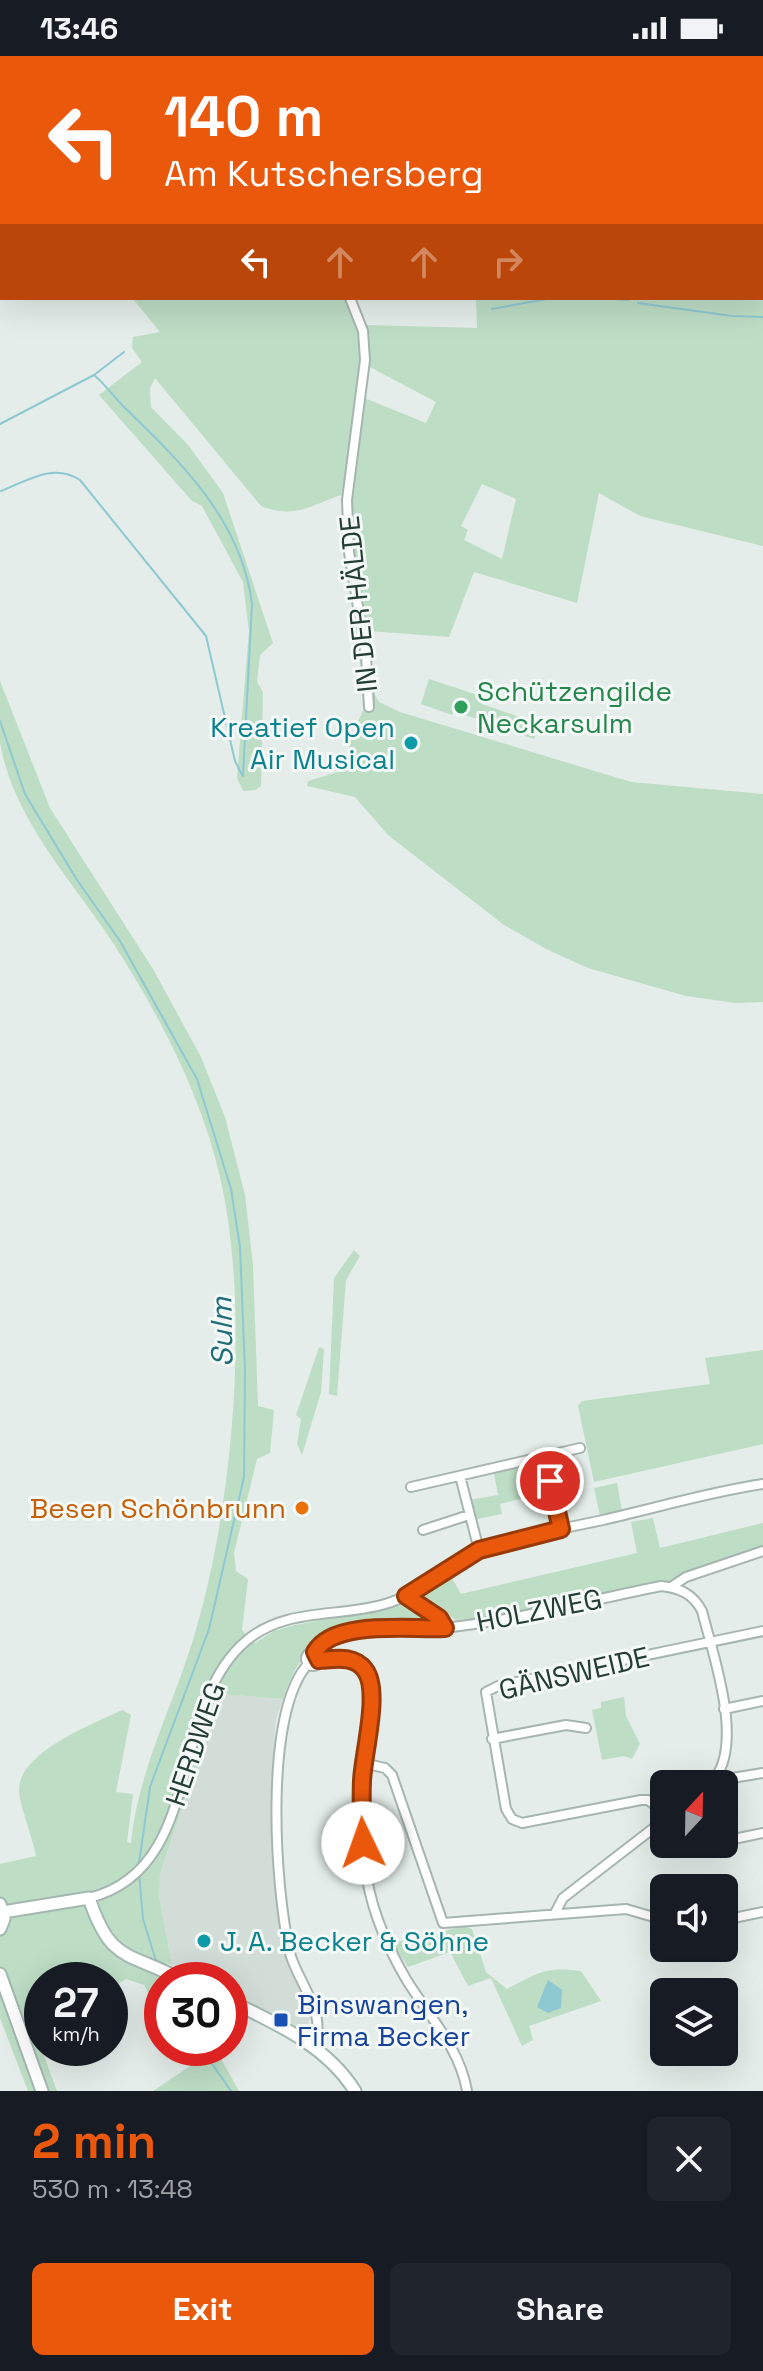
<!DOCTYPE html>
<html lang="en">
<head>
<meta charset="utf-8">
<style>
  :root { --surface:#171b24; --page:#20242c; --text:#f1f3f6; --muted:#9ea1a6; --accent:#ea580c }
  body { margin:0; font-family:"Space Grotesk",sans-serif; background:var(--page); color:var(--text); height:100vh; display:flex; flex-direction:column; font-size:30px; white-space:nowrap }
  * { box-sizing:border-box; margin:0 }
  p { font-size:26px; color:var(--muted) }
  .icon { flex:none; width:44px; height:44px; fill:none; stroke:currentColor; stroke-width:2; stroke-linecap:round; stroke-linejoin:round }
  .map { position:relative; height:2035px; overflow:hidden }
  .drawer { display:flex; flex-direction:column; background:var(--surface); flex:1 }
  .drawer>* { flex:none }
  .hud { position:absolute; left:0px; top:0px; width:764px; height:244px; box-shadow:0 8px 32px #0002; background:#ea580c; color:#fff; overflow:hidden }
  .needle { width:52px; rotate:22deg }
  .tools { position:absolute; left:650px; top:1714px; display:grid; gap:16px }
  .tools a { display:grid; place-items:center; width:88px; height:88px; border-radius:12px; background:var(--surface); box-shadow:0 8px 32px #0002; font-size:40px }
  .speed { position:absolute; left:24px; top:1906px; display:flex; gap:16px; font-size:40px; font-weight:700; text-align:center }
  .speed>* { display:grid; place-content:center; width:104px; height:104px; border-radius:50%; background:var(--surface); box-shadow:0 8px 32px #0002; line-height:1 }
  .speed small { font-size:20px; font-weight:400 }
  .speed .limit { border:12px solid #d22; background:#fff; color:#111 }
  .pin { position:absolute; display:grid; place-items:center; width:68px; height:68px; color:#fff; margin:-34px; border:4px solid #fff; border-radius:50%; box-shadow:0 2px 8px #0007 }
  .me { position:absolute; width:88px; margin:-44px; rotate:357deg; stroke-linejoin:round; filter:drop-shadow(0 0 6px #0008) }
  .turn { display:flex; align-items:center; gap:28px; height:168px; padding:0 32px; font-size:36px }
  .turn .icon { width:104px; height:104px; stroke-width:2.5 }
  .turn b { display:block; font-size:56px; line-height:68px }
  .lanes { display:flex; align-items:center; height:76px; padding:0 32px; background:#0003; justify-content:center; gap:40px; direction:ltr }
  .lanes .off { opacity:.35 }
  .round { display:grid; place-items:center; flex:none; width:84px; height:84px; border-radius:12px; background:var(--page) }
  .overview { display:flex; align-items:center; justify-content:space-between; height:136px; padding:0 32px }
  h1 { font-size:48px; font-weight:700; line-height:60px; color:var(--accent) }
  .button { display:flex; gap:16px; margin-top:auto; padding:16px 32px }
  .button a { flex:1; height:92px; border-radius:12px; background:var(--accent); color:#fff; font-size:32px; font-weight:700; line-height:92px; text-align:center }
  .button a+a { background:var(--page); color:var(--text) }
  .status { display:flex; justify-content:space-between; align-items:center; height:56px; padding:0 40px; background:var(--surface); direction:ltr }
  .status svg { height:22px; fill:currentColor }
  .map>svg:first-child { display:block }
  .built { fill:#d2ddd8 }
  .green { fill:#bdddc5; fill-rule:evenodd }
  .water { fill:#8ec8d0 }
  .lines { fill:none; stroke-linecap:round; stroke-linejoin:round }
  .stream { stroke:#8ec8d0; stroke-width:2 }
  .street-casing { stroke:#a7b5b0; stroke-width:12 }
  .secondary-casing { stroke:#a2b8b0; stroke-width:15 }
  .street { stroke:#fff; stroke-width:8 }
  .secondary { stroke:#fff; stroke-width:11 }
  .route-casing { stroke:#983908; stroke-width:20 }
  .route { stroke:#ea580c; stroke-width:14 }
  .leisure-dot { fill:#2e9e5b; stroke:#f4f9f7; stroke-width:3 }
  .culture-dot { fill:#0f9aa8; stroke:#f4f9f7; stroke-width:3 }
  .food-dot { fill:#e8710a; stroke:#f4f9f7; stroke-width:3 }
  .transit-dot { fill:#1a4fb4; stroke:#f4f9f7; stroke-width:3 }
  .labels { text-anchor:middle; stroke-width:6; stroke-linejoin:round; paint-order:stroke }
  .street-label { font-size:28px; fill:#243e36; stroke:#f4f9f7 }
  .leisure-label { font-size:28px; fill:#27864d; stroke:#f4f9f7; text-anchor:start }
  .culture-label { font-size:28px; fill:#0d838f; stroke:#f4f9f7; text-anchor:end }
  .food-label { font-size:28px; fill:#c56008; stroke:#f4f9f7; text-anchor:end }
  .transit-label { font-size:28px; fill:#164399; stroke:#f4f9f7; text-anchor:start }
  .water-label { font-size:30px; font-style:italic; fill:#1f6d79; stroke:#f4f9f7 }
</style>
</head>
<body>
<div class="status"><b>13:46</b><svg viewBox="0 0 49 12"><path d="M0 12V9h3v3zM5 12V6h3v6zM10 12V3h3v9zM15 12V0h3v12zM26 1h20v11H26zM47 4h2v5h-2z"/></svg></div>
<div class="map">
<svg width="763" height="2035" viewBox="0 0 763 2035">
  <rect width="100%" height="100%" fill="#e4ede9"/>
  <!-- built -->
  <path class="built" d="M220,1638l63,5 -7,20 -2,30 4,124 9,79 23,62 -1,9 -7,6 -72,-36v-13h-25l-33,-15 -13,-68 1,-23z"/>
  <!-- green -->
  <path class="green" d="M505,0h258v490l-123,-30 -41,-23 -22,110 -103,-31 -25,65 -80,-6 6,64 4,7 21,10 231,70 132,12v208l-27,1 -50,-7 -98,-28 -40,-18 -44,-25 -116,-90 -33,-38 -48,-11 1,-5 33,-10 8,-10v-20l17,-37 -22,-210c-32,10 -48,26 -83,12l-106,-128 -5,10 1,19 38,39 34,47 50,150 -13,12 -3,27 6,10 -2,94 -6,4 -12,1 -6,-13 12,-147 -6,-49 -41,-76 -10,-5 -93,-106 43,-33 -10,-14 1,-11 27,-5 -28,-34h222l12,27 111,3 -1,-28 -111,-2h397v-240zM370,311l66,35 -10,21 -64,-26zM482,428l34,15 -14,60 -38,-19 4,-10 -7,-4z
    M429,623l55,18 -2,7 58,20 -6,15 -80,-28 -2,4 -31,-11z
    M0,625l50,127 103,161 48,88 24,60 20,78 8,70 5,141 16,4 -4,43 -13,6 -23,94 2,18 12,8 -6,51 13,13 19,-12 21,-6 108,-20 24,12v5c-13,6 -27,0 -42,-1 -56,-6 -86,29 -102,78l-63,-5 -60,180 -1,23 13,68 -6,-2 10,17h-14v40l-18,-35 -18,-6 -16,10v-9h-68v50l-6,4 21,57h-29l-28,-73v-154l36,-8c-3,-18 -17,-52 -17,-66 0,-38 74,-66 103,-80l9,5 -15,77 17,2 -6,48 4,1c7,-71 40,-133 61,-200 41,-130 59,-333 28,-466 -18,-78 -56,-153 -98,-220 -42,-69 -107,-131 -122,-214 0,-19 0,-42 0,-62z
    M354,1194l6,6 -14,24 -9,116 -8,-2 5,-116z
    M319,1291l5,2 -3,43 -19,63 -5,-11 4,-25 -5,-4z
    M763,1294v94l-169,38 -16,-76 4,-5 128,-17 -5,-26z
    M518,1411l7,31 -25,6 2,10 -29,6 -4,-20 29,-5 -4,-22z
    M617,1427l5,27 -22,6 -6,-28z
    M653,1462l7,30 103,-25v27l-88,32 -206,43 -2,-6 -11,1 -31,-20v-4l27,-18 9,16 176,-41 -6,-31z
    M624,1641l2,19 14,28 -8,15 -8,-3 -22,4 -10,-50 9,-2v-6z
    M465,1870l7,3 14,43 21,17c31,-16 38,-23 74,-18l20,30 -72,25 4,14 -11,6 -31,-68 -23,8 -18,-34 -42,15 -16,-24z
    M182,1992h33l24,43h-86l40,-27z"/>
  <!-- water -->
  <path class="water" d="M548,1924l14,10 -1,18 -13,5 -11,-6z"/>
  <g class="lines">
    <!-- stream -->
    <path class="stream" d="M602,242l26,2
      M638,247l94,13 31,1
      M492,253l60,-11
      M94,319c10,8 19,21 29,31 58,56 119,115 129,198l-9,172
      M0,368l94,-49 30,-23
      M1,435c28,-11 52,-28 79,-11l126,156 29,125 7,14
      M0,665l25,73 52,86 43,61 77,138 34,110 9,58 5,124 -1,106 -35,152 -59,158 -11,76
      M139,1817l4,46 14,45
      M201,1992l30,43"/>
    <!-- street casing -->
    <g class="street-casing">
      <path id="street" d="M156,0l4,2
        M0,164l2,-1
        M350,242l13,33 2,29 -18,140 2,52 17,104 3,51
        M545,1401l16,72
        M460,1420l19,74
        M411,1431l169,-39
        M423,1474l46,-15
        M671,1531l15,-10 77,-26
        M406,1540l33,22 6,10
        M315,1596c18,-33 73,-21 104,-22 81,-5 162,-28 242,-44 19,2 32,8 41,25 11,44 45,138 8,173
        M306 1603a7 7 0 1 1 14 0a7 7 0 1 1-14 0Z
        M319,1604c19,-2 39,-5 49,15 11,22 -4,77 -6,103 -2,29 0,58 3,86 4,41 20,79 41,115 22,36 54,69 61,112
        M308,1608c-45,50 -33,225 -18,289 6,26 41,66 22,91
        M724,1653l39,-8
        M492,1683l74,-14 20,3
        M363,1707l22,5 7,7 51,148 183,-14 38,11
        M718,1718l14,4 31,-5
        M664,1756l-16,-12h-7l-119,23 -10,-4 -6,-10 -20,-117 12,-6 265,-55
        M724,1785l39,-8
        M700,1788h11
        M89,1842c117,-29 78,-190 157,-257 40,-34 92,-23 139,-37 39,-11 63,-42 100,-56 37,-14 79,-19 118,-28 53,-12 106,-28 160,-36
        M555,1857l8,-15 101,-78
        M724,1864l39,-8"/>
    </g>
    <!-- secondary casing -->
    <g class="secondary-casing">
      <path id="secondary" d="M0,1848l4,15 -4,10
        M3,1856l86,-14c22,66 39,53 93,82
        M0,1918l42,117
        M230,1945c47,23 96,44 125,90"/>
    </g>
    <!-- street -->
    <use href="#street" class="street"/>
    <!-- secondary -->
    <use href="#secondary" class="secondary"/>
  </g>
  <g class="lines">
    <!-- route casing -->
    <g class="route-casing">
      <path id="route" d="M363,1787c-1,-21 -2,-41 -1,-62 1,-27 19,-90 3,-111 -11,-15 -29,-11 -46,-10l-4,-8c19,-33 96,-22 130,-24l-6,-10 -33,-22 73,-46 82,-21 -11,-48"/>
    </g>
    <!-- route -->
    <use href="#route" class="route"/>
  </g>
  <!-- markers -->
  <circle class="leisure-dot" cx="461" cy="651" r="8"/>
  <g class="culture-dot">
    <circle cx="411" cy="687" r="8"/>
    <circle cx="204" cy="1885" r="8"/>
  </g>
  <circle class="food-dot" cx="302" cy="1452" r="8"/>
  <rect class="transit-dot" x="273" y="1956" width="16" height="16" rx="4"/>
  <g class="labels">
    <!-- street labels -->
    <g class="street-label">
      <text transform="translate(358 548) rotate(-96)" y="10">IN DER HÄLDE</text>
      <text transform="translate(539 1554) rotate(-11)" y="10">HOLZWEG</text>
      <text transform="translate(574 1617) rotate(-13)" y="10">GÄNSWEIDE</text>
      <text transform="translate(195 1688) rotate(-71)" y="10">HERDWEG</text>
    </g>
    <!-- leisure labels -->
    <g class="leisure-label">
      <text x="477" y="645">Schützengilde<tspan x="477" dy="32">Neckarsulm</tspan></text>
    </g>
    <!-- culture labels -->
    <g class="culture-label">
      <text x="395" y="681">Kreatief Open<tspan x="395" dy="32">Air Musical</tspan></text>
      <text x="220" y="1895" text-anchor="start">J. A. Becker &amp; Söhne</text>
    </g>
    <!-- food labels -->
    <g class="food-label">
      <text x="286" y="1462">Besen Schönbrunn</text>
    </g>
    <!-- transit labels -->
    <g class="transit-label">
      <text x="297" y="1958">Binswangen,<tspan x="297" dy="32">Firma Becker</tspan></text>
    </g>
    <!-- water labels -->
    <g class="water-label">
      <text transform="translate(222 1276) rotate(-91)" y="10">Sulm</text>
    </g>
  </g>
</svg>
<div class="tools">
<a><svg class="needle" viewBox="-14 -14 28 28"><path d="M0-13l5 13h-10z" fill="#e53935"/><path d="M0 13l5-13h-10z" fill="#9ea1a6"/></svg></a>
<a><svg class="icon" aria-label="sound" viewBox="0 0 24 24"><path d="M4 9h4l5-4v14l-5-4H4zM17 9q2 3 0 6"/></svg></a>
<a><svg class="icon" aria-label="layers" viewBox="0 0 24 24"><path d="M12 4l9 5-9 5-9-5zM3 14l9 5 9-5"/></svg></a>
</div>
<div class="speed"><div>27<small>km/h</small></div><div class="limit">30</div></div>
<div class="pin" style="left:550px;top:1425px;background:#d93025"><svg class="icon" aria-label="arrive" viewBox="0 0 24 24"><path d="M6 21V4h12l-3 4 3 4H6"/></svg></div>
<svg class="me" style="left:363px;top:1787px" viewBox="-20 -20 40 40"><circle r="19" fill="#fff"/><path d="M0-13L10 11 0 6-10 11z" fill="#ea580c"/></svg>
<div class="hud">
<div class="turn"><svg class="icon" aria-label="left" viewBox="0 0 24 24"><path d="M17 20v-9H6M10 6l-5 5 5 5"/></svg><div><b>140 m</b>Am Kutschersberg</div></div>
<div class="lanes"><svg class="icon" aria-label="left" viewBox="0 0 24 24"><path d="M17 20v-9H6M10 6l-5 5 5 5"/></svg><svg class="icon off" aria-label="ahead" viewBox="0 0 24 24"><path d="M12 20V5M6 11l6-6 6 6"/></svg><svg class="icon off" aria-label="ahead" viewBox="0 0 24 24"><path d="M12 20V5M6 11l6-6 6 6"/></svg><svg class="icon off" aria-label="right" viewBox="0 0 24 24"><path d="M7 20v-9h11M14 6l5 5-5 5"/></svg></div>
</div>
</div>
<section class="drawer">
<div class="overview"><div><h1>2 min</h1><p>530 m · 13:48</p></div><a class="round"><svg class="icon" aria-label="close" viewBox="0 0 24 24"><path d="M6 6l12 12M18 6L6 18"/></svg></a></div>
<div class="button"><a>Exit</a><a>Share</a></div>
</section>
</body>
</html>
